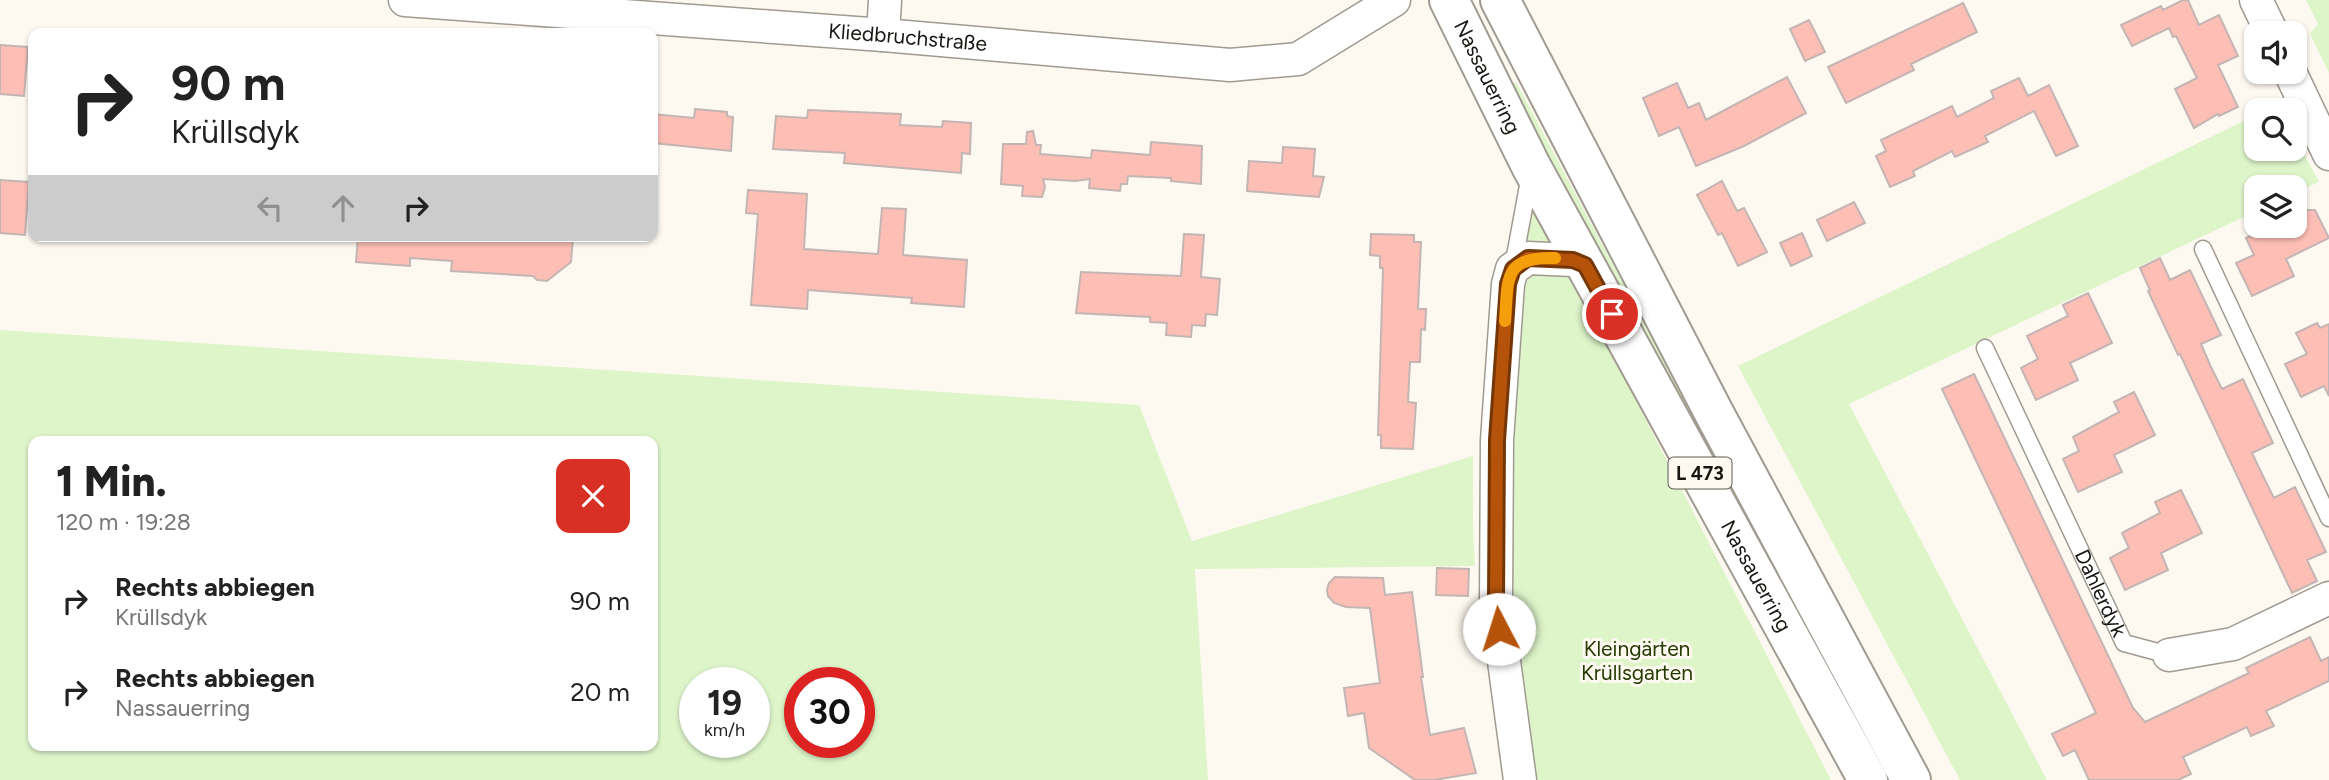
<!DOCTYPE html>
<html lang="de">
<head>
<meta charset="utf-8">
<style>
  :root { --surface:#fff; --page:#f2f2f2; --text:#222; --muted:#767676 }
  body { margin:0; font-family:Figtree,sans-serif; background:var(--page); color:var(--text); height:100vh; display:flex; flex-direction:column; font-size:26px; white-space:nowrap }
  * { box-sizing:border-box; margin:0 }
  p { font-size:23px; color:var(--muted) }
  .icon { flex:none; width:38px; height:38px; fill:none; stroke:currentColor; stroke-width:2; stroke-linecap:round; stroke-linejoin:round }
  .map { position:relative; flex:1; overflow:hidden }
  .side { position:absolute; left:28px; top:436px; width:630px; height:315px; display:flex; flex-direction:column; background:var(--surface); border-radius:14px; box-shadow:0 2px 5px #0004 }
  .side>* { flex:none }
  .guide { position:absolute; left:28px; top:28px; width:630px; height:214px; border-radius:14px; box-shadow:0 2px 5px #0004; background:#fff; color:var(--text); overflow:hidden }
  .tools { position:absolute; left:2244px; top:21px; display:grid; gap:14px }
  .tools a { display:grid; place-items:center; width:63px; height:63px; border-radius:14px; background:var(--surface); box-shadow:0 2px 5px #0004; font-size:35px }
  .speed { position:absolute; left:679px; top:667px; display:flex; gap:14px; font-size:35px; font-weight:700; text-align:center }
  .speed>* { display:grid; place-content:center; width:91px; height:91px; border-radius:50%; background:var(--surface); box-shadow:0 2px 5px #0004; line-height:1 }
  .speed small { font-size:18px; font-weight:400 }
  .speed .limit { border:10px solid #d22; background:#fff; color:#111 }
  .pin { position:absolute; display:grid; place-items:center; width:60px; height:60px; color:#fff; margin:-30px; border:4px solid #fff; border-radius:50%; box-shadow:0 2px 7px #0007 }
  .me { position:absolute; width:77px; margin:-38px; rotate:355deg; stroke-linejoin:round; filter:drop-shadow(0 0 5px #0008) }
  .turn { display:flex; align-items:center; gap:24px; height:147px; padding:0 28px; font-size:32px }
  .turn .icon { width:91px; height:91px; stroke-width:2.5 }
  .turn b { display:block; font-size:49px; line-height:60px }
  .lanes { display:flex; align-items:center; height:66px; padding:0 28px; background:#0003; justify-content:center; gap:35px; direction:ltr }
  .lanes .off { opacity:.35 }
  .round { display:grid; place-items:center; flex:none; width:74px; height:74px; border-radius:14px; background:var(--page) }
  .headline { display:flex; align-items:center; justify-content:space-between; height:119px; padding:0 28px }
  h1 { font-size:42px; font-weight:800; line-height:52px }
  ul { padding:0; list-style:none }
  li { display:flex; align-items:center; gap:21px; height:91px; padding:0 28px }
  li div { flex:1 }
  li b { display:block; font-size:26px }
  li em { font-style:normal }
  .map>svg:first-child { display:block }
  .green { fill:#def5ca; fill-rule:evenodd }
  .building { fill:#fdbeb6; stroke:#c3b5b3; stroke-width:2 }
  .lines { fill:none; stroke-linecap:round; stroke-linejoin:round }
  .service-casing { stroke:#a09a90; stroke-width:19 }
  .minor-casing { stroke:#a09a90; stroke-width:35 }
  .primary-casing { stroke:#a09a90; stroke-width:42 }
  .service { stroke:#fff; stroke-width:16 }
  .minor { stroke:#fff; stroke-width:32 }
  .primary { stroke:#fff; stroke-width:38 }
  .route-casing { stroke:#753606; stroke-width:18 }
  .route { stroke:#b45309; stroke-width:12 }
  .slow { stroke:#f59e0b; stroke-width:12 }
  .labels { text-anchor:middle; stroke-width:6; stroke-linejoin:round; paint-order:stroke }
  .shield { fill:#fef9f0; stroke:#5d5a55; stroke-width:2 }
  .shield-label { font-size:19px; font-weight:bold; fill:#181612 }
  .street-label { font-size:21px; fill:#181612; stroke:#fef9f0 }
  .park-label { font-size:21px; fill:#243b03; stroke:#fef9f0 }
</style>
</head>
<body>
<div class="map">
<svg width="2329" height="780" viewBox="0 0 2329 780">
  <rect width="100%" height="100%" fill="#fef9f0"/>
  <!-- green -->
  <path class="green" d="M2306,0h23v73l-19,-39 8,-10z
    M1516,82l140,264 155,266 91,168h-24l-368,-694z
    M2256,115v34h38v-14l25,47 -25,11v-6h-38v24l-407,193 198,376h-87l-222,-414z
    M1531,198l27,46h-18l-17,6z
    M1534,268l39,10 258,502h-297l-12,-71 -17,-246 12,-162z
    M0,330l1139,75 53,136 281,-85v70l2,40 -280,3 13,211h-1208zM33,441h620v305h-620zM695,682h59v60h-59zM800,682h59v60h-59z"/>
  <!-- building -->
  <path class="building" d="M2183,0h5l11,25 20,-10 19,41 -20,9 20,42 -19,9 -1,-2 -24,14 -19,-39 22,-11 -21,-42 -3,1 -4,-9 -37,18 -11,-21 40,-19 2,4z
    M1963,3l14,29 -66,32 3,6 -68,33 -18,-36z
    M1809,20l16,32 -20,9 -15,-32z
    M0,45l28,2 -4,49 -24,-2z
    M1787,77l19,36 -62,33 -48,20 -17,-39 -20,9 -16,-38 34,-15 11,25 11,-5 7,17z
    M2019,78l9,18 21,-11 29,61 -22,10 -22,-45 -49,25 3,6 -33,15 -3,-6 -39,20 2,5 -25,11 -14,-31 10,-5 -5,-11 71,-34 5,11 37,-19 -3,-7z
    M695,109l32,3v4l6,1 -2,34 -78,-8v-29l41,4z
    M808,110l93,4 -1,11 42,2 1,-6 28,2 -1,31 -8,-1 -1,20 -117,-10 1,-10 -72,-4 3,-33 31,2z
    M1033,131l3,14h5l-1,9 51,4 1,-8 58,5 1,-13 51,4 -1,38 -30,-3v-3l-43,-2 -1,8h-6l-1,7 -31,-3 1,-9 -15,2 -32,-2 2,8 -3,10 -20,-1 1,-10 -22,-2 2,-40h23l1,-12z
    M1283,147l32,2 -2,27 11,1 -5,20 -72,-6 2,-30 33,2z
    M0,180l29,2 -4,53 -25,-2z
    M1722,181l15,30 7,-3 23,44 -29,14 -16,-33 -4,2 -21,-40z
    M748,190l59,4 -3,55 74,5 4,-46 24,1 -3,46 64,5 -3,47 -53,-4 1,-5 -104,-8 -1,19 -56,-4 7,-91 -12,-1z
    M1854,202l11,21 -38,18 -10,-21z
    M2306,210h9l14,28 -43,21 8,17 -42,20 -16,-33 18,-8 -8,-17 26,-12h22v-11z
    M1802,233l10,23 -21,10 -11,-23z
    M1184,234l20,1 -3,42 19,2 -3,36 -11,-1 -1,12 -13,-1 -1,12 -25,-2 1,-12 -17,-1v-5l-74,-4 5,-41 100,4z
    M1371,234l43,1v7h7l-3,67h8l-1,21 -4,-1 -1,33h-10l-2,40 8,1 -3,46 -32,-1v-13h-3l5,-167h-3v-12l-10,-1z
    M358,236h215l-2,26 -24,19 -10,-1 -4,-4 -82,-5 1,-10 -42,-3v8l-54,-4z
    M2160,258l10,22 20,-10 31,65 -20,9 10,23 11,22 21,-10 30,64 -21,10 11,23 11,22 21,-11 31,65 -19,8 10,21 -25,12 -112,-239 -2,1 -30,-64 2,-1 -10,-22z
    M2088,293l24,50 -42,20 8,17 -42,20 -15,-32 17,-9 -11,-23 41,-20 -5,-11z
    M2317,323l3,5 9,-4v72l-5,-10 -23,11 -16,-33 22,-10 -11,-21z
    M1974,374l159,334 12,14 104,-49 -3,-5 64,-31 11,24 8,-4v24l-63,30 8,15 -23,10 -4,-9 -64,30 8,17 -13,6h-89l-14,-30 -12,6 -11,-22 44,-21 -154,-324z
    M2134,392l21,43 -41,20 8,17 -44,20 -15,-33 16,-8 -6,-14 46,-25 -5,-10z
    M2181,490l21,43 -41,20 7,17 -43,20 -15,-32 19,-10 -7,-15 38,-20 -5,-11z
    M1437,568l32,1 -1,27 -32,-1z
    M1335,577l48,1 2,17 27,-3 11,85h-2l9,58 34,-7 12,45 -42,7h-19l-46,-32 -5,-35 -16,3 -4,-28 36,-5 -10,-75 -24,-1 -12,-4 -6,-7 -1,-6 2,-7z"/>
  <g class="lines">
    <!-- service casing -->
    <g class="service-casing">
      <g id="service">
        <path d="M2203,249l126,269"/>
        <path d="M1513,267l17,-92"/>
        <path id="s1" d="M1985,348l139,295 45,12"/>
      </g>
    </g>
    <!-- minor casing -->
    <g class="minor-casing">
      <g id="minor">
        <path id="s2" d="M405,0l478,35 347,30 68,-6 96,-59"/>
        <path d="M2256,0l16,33"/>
        <path d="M883,35l2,-35"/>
        <path d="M2290,72l39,82"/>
        <path d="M2169,655l64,-11 96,-46"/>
        <path d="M1520,780l-24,-178 1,-162 11,-156 4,-15 16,-11 45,2 12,5"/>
      </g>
    </g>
    <!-- primary casing -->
    <g class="primary-casing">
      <g id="primary">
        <path id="s3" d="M1449,0l82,166 337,614"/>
        <path d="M1500,0l214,413 197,367"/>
      </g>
    </g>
    <!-- service -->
    <use href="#service" class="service"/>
    <!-- minor -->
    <use href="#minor" class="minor"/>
    <!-- primary -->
    <use href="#primary" class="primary"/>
  </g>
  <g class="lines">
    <!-- route casing -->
    <g class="route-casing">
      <path id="route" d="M1499,629l-3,-27 1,-162 11,-156 5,-15 15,-11 45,2 12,5 27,49"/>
    </g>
    <!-- route -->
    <use href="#route" class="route"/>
    <!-- slow -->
    <path class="slow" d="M1505,321c3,-42 -2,-65 50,-63"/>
  </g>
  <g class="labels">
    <!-- shield labels -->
    <rect class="shield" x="1668.5" y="457.5" width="63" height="31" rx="5"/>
    <g class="shield-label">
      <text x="1700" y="480">L 473</text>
    </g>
    <!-- street labels -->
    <g class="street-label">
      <text dy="7" stroke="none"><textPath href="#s2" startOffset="504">Kliedbruchstraße</textPath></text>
      <text dy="7" stroke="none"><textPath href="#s3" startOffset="86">Nassauerring</textPath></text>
      <text dy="7" stroke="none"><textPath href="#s3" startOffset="653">Nassauerring</textPath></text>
      <text dy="7" stroke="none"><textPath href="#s1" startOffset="271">Dahlerdyk</textPath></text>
    </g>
    <!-- park labels -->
    <g class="park-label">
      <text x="1637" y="656">Kleingärten<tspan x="1637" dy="24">Krüllsgarten</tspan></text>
    </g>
  </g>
</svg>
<div class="tools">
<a><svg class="icon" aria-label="sound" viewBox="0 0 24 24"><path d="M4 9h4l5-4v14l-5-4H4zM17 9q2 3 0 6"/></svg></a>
<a><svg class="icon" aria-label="search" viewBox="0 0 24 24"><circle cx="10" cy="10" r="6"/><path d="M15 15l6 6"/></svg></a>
<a><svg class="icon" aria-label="layers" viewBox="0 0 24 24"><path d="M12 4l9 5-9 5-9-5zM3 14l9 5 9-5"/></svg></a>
</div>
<div class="speed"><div>19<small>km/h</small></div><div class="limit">30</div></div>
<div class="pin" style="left:1612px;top:314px;background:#d93025"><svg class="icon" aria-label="arrive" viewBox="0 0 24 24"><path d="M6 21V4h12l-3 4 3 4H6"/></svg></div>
<svg class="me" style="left:1499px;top:629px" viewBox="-20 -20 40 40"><circle r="19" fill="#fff"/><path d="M0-13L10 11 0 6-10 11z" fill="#b45309"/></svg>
<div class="guide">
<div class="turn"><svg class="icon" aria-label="right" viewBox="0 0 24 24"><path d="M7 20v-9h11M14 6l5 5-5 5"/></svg><div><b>90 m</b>Krüllsdyk</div></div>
<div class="lanes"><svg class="icon off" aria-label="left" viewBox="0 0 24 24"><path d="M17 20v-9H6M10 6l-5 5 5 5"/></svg><svg class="icon off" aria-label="ahead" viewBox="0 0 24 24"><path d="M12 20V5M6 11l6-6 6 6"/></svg><svg class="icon" aria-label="right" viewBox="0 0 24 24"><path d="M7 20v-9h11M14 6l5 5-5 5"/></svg></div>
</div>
<section class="side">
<div class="headline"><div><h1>1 Min.</h1><p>120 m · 19:28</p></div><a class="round" style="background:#d93025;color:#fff"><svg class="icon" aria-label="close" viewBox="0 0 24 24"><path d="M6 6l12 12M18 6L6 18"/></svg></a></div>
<ul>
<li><svg class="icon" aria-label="right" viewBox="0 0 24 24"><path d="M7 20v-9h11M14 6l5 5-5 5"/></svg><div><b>Rechts abbiegen</b><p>Krüllsdyk</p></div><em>90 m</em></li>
<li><svg class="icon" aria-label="right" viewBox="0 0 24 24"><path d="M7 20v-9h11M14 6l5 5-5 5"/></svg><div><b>Rechts abbiegen</b><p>Nassauerring</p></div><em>20 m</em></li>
</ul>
</section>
</div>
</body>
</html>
